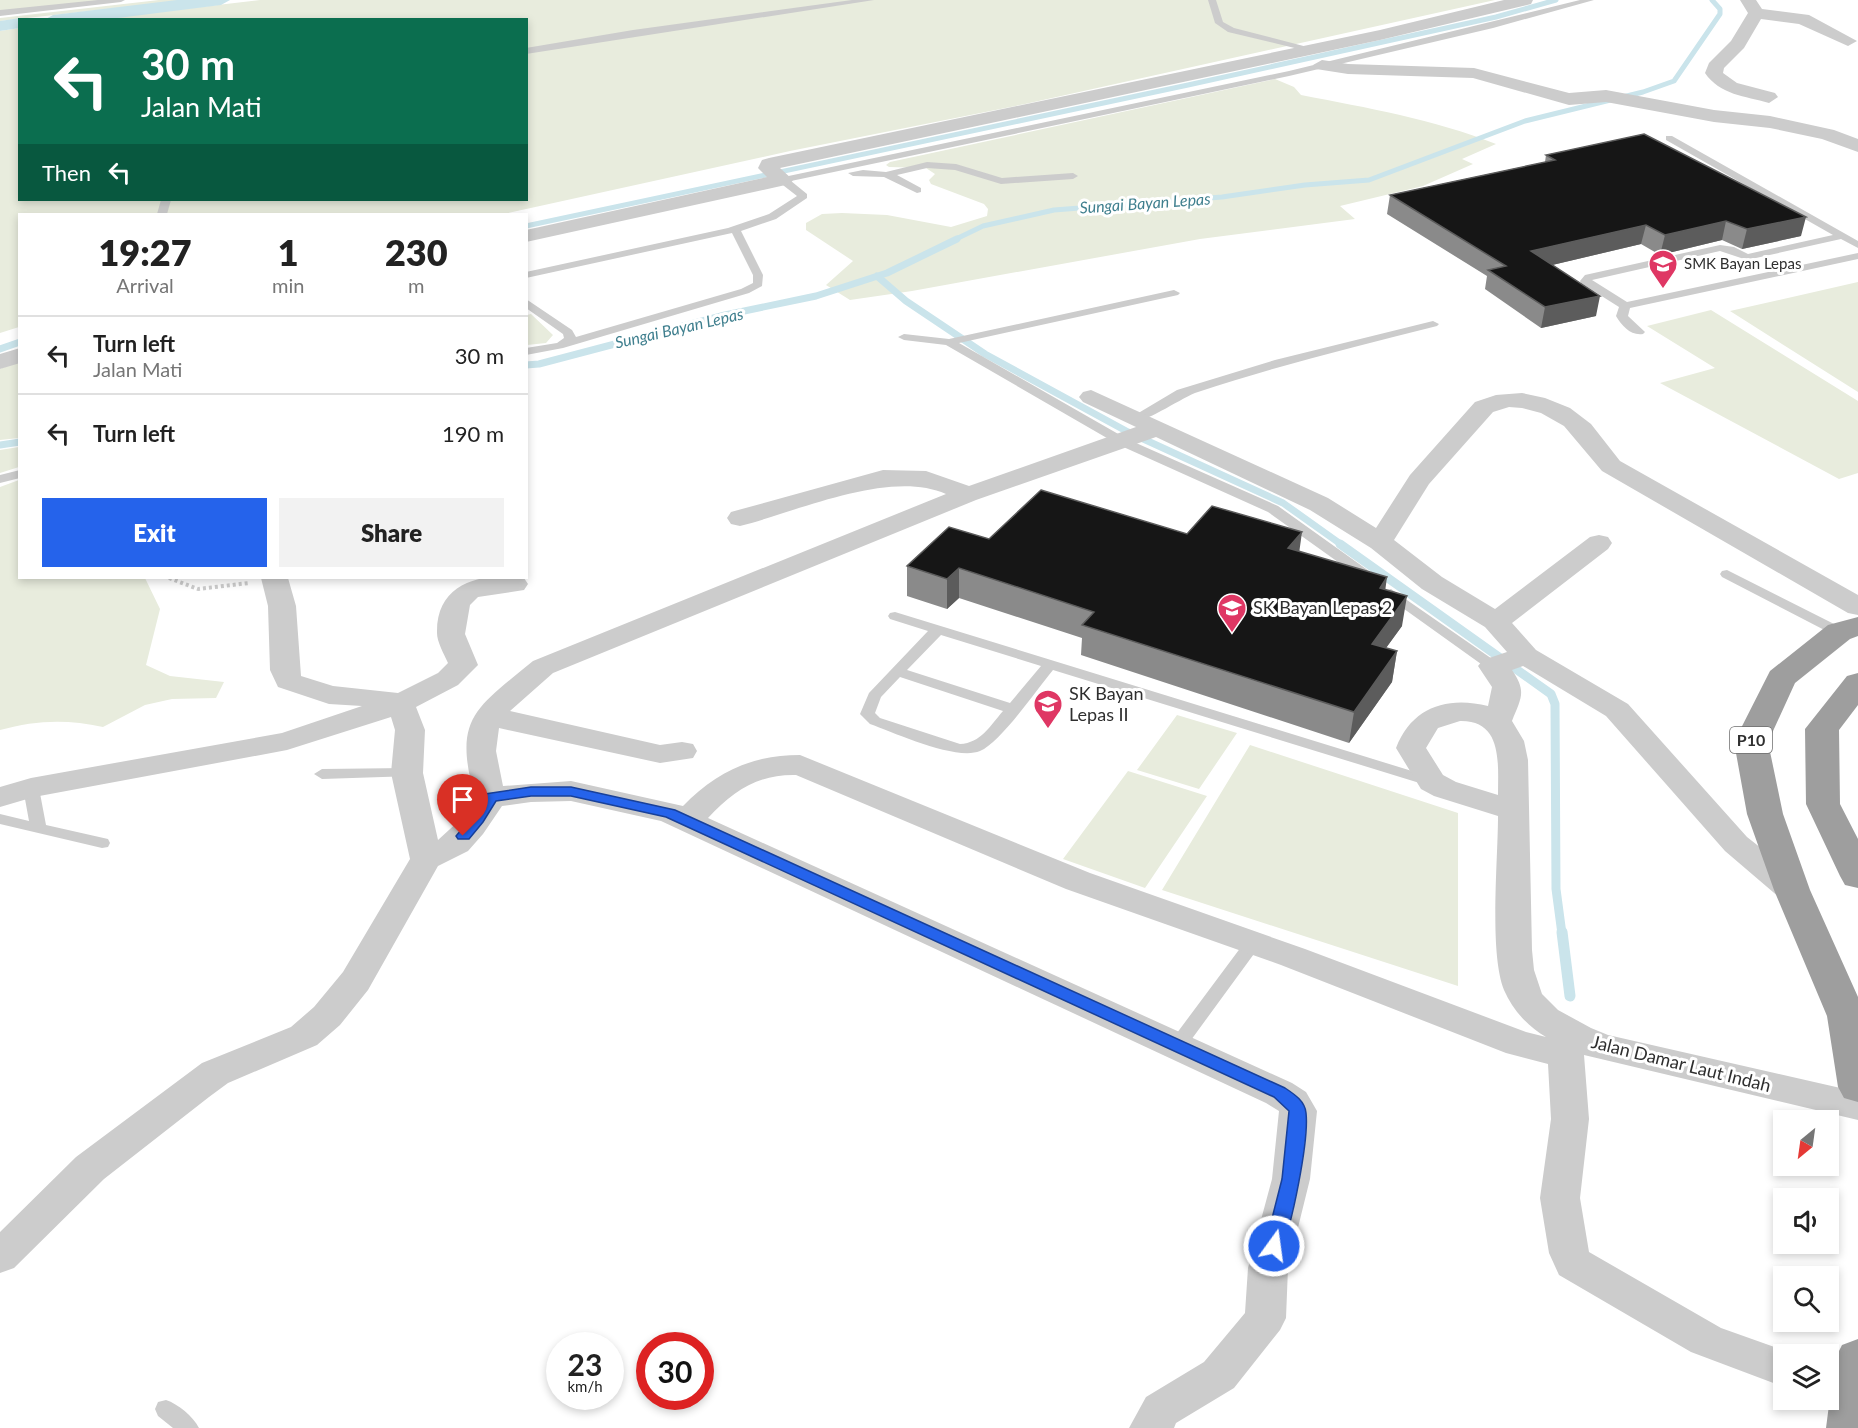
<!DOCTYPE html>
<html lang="en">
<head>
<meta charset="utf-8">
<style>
  :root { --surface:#fff; --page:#f2f2f2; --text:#222; --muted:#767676; --line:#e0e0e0; --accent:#2563eb }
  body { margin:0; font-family:Lato,sans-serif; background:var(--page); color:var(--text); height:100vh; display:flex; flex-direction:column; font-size:22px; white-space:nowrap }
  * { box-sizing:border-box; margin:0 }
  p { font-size:20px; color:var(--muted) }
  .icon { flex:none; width:33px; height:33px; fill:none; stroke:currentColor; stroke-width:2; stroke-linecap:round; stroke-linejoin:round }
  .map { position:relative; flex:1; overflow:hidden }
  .drawer { position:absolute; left:18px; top:213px; width:510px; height:366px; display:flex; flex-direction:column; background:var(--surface); border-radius:0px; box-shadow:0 3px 9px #0003 }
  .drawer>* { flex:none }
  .banner { position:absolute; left:18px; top:18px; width:510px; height:183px; border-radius:0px; box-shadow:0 3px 9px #0003; background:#0b6e4f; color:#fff; overflow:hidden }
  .needle { width:39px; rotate:209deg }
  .buttons { position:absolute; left:1773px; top:1110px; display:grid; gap:12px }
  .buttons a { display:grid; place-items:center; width:66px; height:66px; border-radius:0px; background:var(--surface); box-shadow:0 3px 9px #0003; font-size:30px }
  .speed { position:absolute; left:546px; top:1332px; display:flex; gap:12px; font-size:30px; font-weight:700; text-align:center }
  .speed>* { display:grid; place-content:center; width:78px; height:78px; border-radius:50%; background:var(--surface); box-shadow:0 3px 9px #0003; line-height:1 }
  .speed small { font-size:15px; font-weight:400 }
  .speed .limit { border:9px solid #d22; background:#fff; color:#111 }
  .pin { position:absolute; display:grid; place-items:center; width:51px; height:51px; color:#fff; margin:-62px -26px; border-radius:50% 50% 50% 0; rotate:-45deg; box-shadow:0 0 6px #0007 }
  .pin .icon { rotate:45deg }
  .me { position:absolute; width:66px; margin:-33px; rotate:14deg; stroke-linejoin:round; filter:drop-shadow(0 0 4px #0008) }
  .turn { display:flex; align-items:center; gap:21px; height:126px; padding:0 24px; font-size:27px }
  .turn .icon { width:78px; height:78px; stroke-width:2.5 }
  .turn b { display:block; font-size:42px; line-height:51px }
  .then { display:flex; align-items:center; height:57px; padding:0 24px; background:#0003; gap:12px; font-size:22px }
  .eta { display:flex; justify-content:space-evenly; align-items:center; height:102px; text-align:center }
  .eta b { font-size:36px; font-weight:800; line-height:42px }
  .button { display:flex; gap:12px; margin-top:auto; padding:12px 24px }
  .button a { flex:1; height:69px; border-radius:0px; background:var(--accent); color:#fff; font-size:24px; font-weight:800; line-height:69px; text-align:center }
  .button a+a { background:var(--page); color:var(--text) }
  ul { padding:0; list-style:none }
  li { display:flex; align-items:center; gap:18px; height:78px; padding:0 24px; border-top:2px solid var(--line) }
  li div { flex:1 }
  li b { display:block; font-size:22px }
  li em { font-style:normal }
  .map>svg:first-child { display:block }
  .green { fill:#e8ecdd }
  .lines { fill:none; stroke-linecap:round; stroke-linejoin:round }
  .stream-far3 { stroke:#cae4eb; stroke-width:5 }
  .stream-far2 { stroke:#cae4eb; stroke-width:7 }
  .stream-far1 { stroke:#cae4eb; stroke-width:9 }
  .stream { stroke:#cae4eb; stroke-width:11 }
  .canal { fill:#cae4eb; fill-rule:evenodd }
  .path { stroke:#ccc; stroke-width:4; stroke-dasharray:3 3; stroke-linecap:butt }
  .service { fill:#ccc; fill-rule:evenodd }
  .minor { fill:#ccc; fill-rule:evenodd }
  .trunk { fill:#9e9e9e; fill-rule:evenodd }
  .wall { fill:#8a8a8a }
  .shaded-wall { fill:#5c5c5c }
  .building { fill:#161616; stroke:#5c5c5c; stroke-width:1.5 }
  .route { fill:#2563eb; stroke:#184099; stroke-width:1.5 }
  .labels { text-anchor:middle; stroke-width:6; stroke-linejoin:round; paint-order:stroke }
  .far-poi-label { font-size:15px; fill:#2f2f2f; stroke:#fff; text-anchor:start }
  .far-water-label { font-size:16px; font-style:italic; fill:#3f7f8e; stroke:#fff }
  .shield { fill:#fff; stroke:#6d6d6d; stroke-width:1.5 }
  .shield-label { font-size:16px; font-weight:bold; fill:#2f2f2f }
  .poi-label { font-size:18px; fill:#2f2f2f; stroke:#fff; text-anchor:start }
  .street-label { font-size:18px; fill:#2f2f2f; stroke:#fff }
</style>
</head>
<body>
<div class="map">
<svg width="1858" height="1428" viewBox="0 0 1858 1428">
  <rect width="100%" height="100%" fill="#fff"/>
  <!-- green -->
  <path class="green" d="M0,0h110l-110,12z
    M159,0h30l-189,21v-3z
    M260,0h1235l-470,104 -235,47 -286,63h-484l-1,113 -19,6v-302l19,-3 1,172h506v-180l-428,-1z
    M1275,79l19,8 7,8c67,13 132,24 195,49l-34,15 11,5 -50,22 -83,20 15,13 -155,20 -288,52 -62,9 -24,-15 27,-24 -47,-31v-7l16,-9 20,-1 45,2 64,12 36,-11 1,-7 -4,-5 -53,-20 -2,-4 6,-6 -9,-6 -37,-1 -3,-2 4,-3z
    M1858,282v110l-128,-81z
    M1711,310l147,91v72l-19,6 -179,-96 55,-15 -68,-42z
    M531,314l22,21 -7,8 -19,2v-30z
    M19,361v77l-19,2v-71z
    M19,447v20l-19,6v-23z
    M19,480l1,98h125l15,31 -14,56 24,11 54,6 -8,16 -44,1 -27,6 -42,22c-36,-8 -67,-7 -103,3v-243z
    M1177,715l60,18 -38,56 -62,-19z
    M1250,745l208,68v173l-296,-96z
    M1128,771l79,25 -62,92 -82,-29z"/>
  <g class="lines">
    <!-- stream-far3 -->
    <path class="stream-far3" d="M526,226l662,-141 308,-68 60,-17
      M954,240l29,-14 71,-16 168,-13 83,-12 64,-5 156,-59 118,-29 31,-11 46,-67v-5l-8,-9"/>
    <!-- stream-far2 -->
    <path class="stream-far2" d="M877,276l29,25 79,53 143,78 155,71 59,42
      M0,349l20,-7
      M526,365l13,-1 186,-49 91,-19 71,-23 70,-34
      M0,445l20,-3"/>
    <!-- stream-far1 -->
    <path class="stream-far1" d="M1340,544l211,150 4,10 1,185 6,45"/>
    <!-- stream -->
    <path class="stream" d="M1562,932l8,64"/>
    <!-- canal -->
    <path class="canal" d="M177,0h53l-9,5 -119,15h-58l9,-5z
      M20,18l6,2h-6v8l-20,3v-10z"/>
    <!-- path -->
    <path class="path" d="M169,578l29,11 51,-6"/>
    <!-- service -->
    <path class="service" d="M98,0h27l-4,2 -121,14v-6z
      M852,0h22l-348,54v-6l107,-18z
      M1208,0h8l7,22 11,6 81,21 -4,3 -83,-20 -13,-9z
      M1580,0h14l-101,28 -204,48 -498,105 16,13v4l-31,21 -35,12 22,44 -1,11 -13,7 -186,55 -37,7v-7l31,-5 7,-5 -1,-4 -37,-26v-9l46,31 4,7 165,-48 12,-6v-8l-21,-42 -206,45v-6l202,-44 41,-14 28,-18 -18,-14v-4l510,-107z
      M1666,136h6l186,105v7l-17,-9 -94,21 -27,-9 -128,29 35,22 231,-49v6l-228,49 -2,8 17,16 -2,2c-12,2 -21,-8 -27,-18l3,-9 -38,-24 -1,-2 5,-6 135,-30 14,2 14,7 85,-19 -167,-95z
      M927,162l29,2 46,14 71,-5 5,3 -5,3 -72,5 -46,-14 -28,-2 -30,7 24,13v4l-4,1 -33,-16 -31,-1 -5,-3 15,-3 23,2z
      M161,200h10l-4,14h-10z
      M1174,290l6,3 -2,2 -219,48 168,96 151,67 98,70 2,3 -2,3h-10l-98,-70 -149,-67 -173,-100 -42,-5 -6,-3 6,-3 45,5z
      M1433,321l6,3 -2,2c-80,20 -160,40 -239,66 -16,5 -53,32 -66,29l-2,-3 47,-28 98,-30z
      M20,470v8l-20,5v-8z
      M1727,570l117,59 2,3 -2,3h-10l-112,-58 -2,-3 2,-3z
      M1391,589l107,74 2,3 -2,3h-10l-102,-73 -2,-3 2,-3z
      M895,612l543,167 2,3 -8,5 -6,-2 -373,-115c-16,19 -52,72 -73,81 -24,10 -85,-18 -110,-27l-10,-10 9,-21 59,-62 -38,-12 -2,-3 2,-3zM941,635l100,31 -31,37 -103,-33zM900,677l103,34c-13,15 -22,32 -43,33l-80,-26 -5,-5 6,-16z
      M407,768l6,2 2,3 -2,3 -91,3 -8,-5 8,-5z
      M31,783l8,5 7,37 62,14 2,4 -2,4 -6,1 -102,-24v-10l29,7 -6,-33z
      M1253,937l6,2 3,4 -3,4 -76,104 -6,2 -6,-2 -3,-5 3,-5 76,-102z
      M166,1400c12,4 27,16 33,28h-26l-15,-12 -3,-7 3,-7z"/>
    <!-- minor -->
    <path class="minor" d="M1504,0h29l-2,4 -151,36 -600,128 13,12 -3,4 -264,58v-12l241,-53 -9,-9 4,-8 7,-2 611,-128z
      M1740,0h16l6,9 47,6 48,26 -9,5 -49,-22 -38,-5 -17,29 -20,20 -1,5 14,10 38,10 3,4 -9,6c-24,-7 -49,-8 -64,-30l4,-10 22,-22 17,-28z
      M1322,60l26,4 126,4 95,25 37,-3 108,20 56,6 64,14 24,9v13l-36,-13 -52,-11 -56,-6 -108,-20 -37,3 -96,-27 -125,-4 -32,-5 -3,-4z
      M20,348v15l-20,6v-15z
      M1091,390l237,108 48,30 34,-53 65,-73 21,-7 26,-2 23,5 25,10 21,16 29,37 238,134v20l-10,-2 -246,-142 -38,-45 -23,-13 -19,-5 -13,-1 -16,5 -64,72 -35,56 48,37 53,32 95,-72 9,-2 9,2 4,6 -4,6 -96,74 24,27 92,54 119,133 57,45 5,8 -5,8 -12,3 -12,-3 -55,-47 -119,-135 -83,-50 -11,4c15,22 9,28 0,51l12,20 4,19 4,190 2,20 8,24 16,16 33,18 17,7 250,57v28l-274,-65 5,64 -9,79 9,54 132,76 73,26h-10v33l-93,-35 -132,-77 -10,-22 -9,-55 11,-79 -3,-55 -42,-11 -225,-88 -215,-76 -270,-114c-38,-1 -63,16 -88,43l584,265 14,9 11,19 -7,68 -22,89 -2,50 -6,12 -46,58 -58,35 -2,5h-45l17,-31 58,-35 41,-49 3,-45 24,-89 7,-68 -13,-8 -605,-282 -90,-20 -40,1 -29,4 -19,28 -15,17 -30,15 -70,124 -28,35 -23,20 -89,38 -19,14 -105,82 -90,89 -14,5v-41l76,-75 126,-94 89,-36 23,-20 29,-35 67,-113 -19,-86 4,-43 -4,-13 -104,33 -253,47 -34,10v-20l31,-9 251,-45 80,-27 -33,-2 -51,-17 -8,-17 -2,-64 -7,-28h27l8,28 5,70 32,10 65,7 40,-20 10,-10c-4,-9 -11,-21 -11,-30 -1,-51 45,-61 87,-55l4,6 -4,6 -46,7 -8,8 -5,29 13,31 -20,20 -42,22 9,23 -2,43 15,67 23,-21 14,-21c-22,-80 -1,-88 58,-137l413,-167c-56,-25 -147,17 -206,32l-9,-2 -4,-6 4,-6 152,-42 43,1 43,15 167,-59 -53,-25 -4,-5 4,-5zM1156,437l154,73 61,38 51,41 63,38 22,25 -24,8 -5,6 14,21 -4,19c-41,-10 -76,1 -92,42l25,41 13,7 64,20c0,44 -9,136 6,174 9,20 23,36 42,47l-20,-5 -221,-83 -215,-76 -290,-118c-48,0 -84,17 -117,51l-112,-25 -68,5 -7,-35 3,-23 161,35 33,-5 4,-7 -4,-7 -11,-2 -22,3 -150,-34 43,-38 423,-173zM1460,721c43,-1 38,43 38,74l-42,-13 -13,-7 -17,-27 12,-20z"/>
    <!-- trunk -->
    <path class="trunk" d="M1858,617v19l-8,3 -55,44 -27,59 15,72 27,76 48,107v105l-14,-4 -6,-11 -11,-71 -53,-126 -27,-76 -13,-72 36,-71 58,-46z
      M1858,673v32l-19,25 1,74 18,35v49l-13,-3 -5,-9 -34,-72 -1,-75 42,-53z
      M1858,1339v89h-32l9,-69 7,-14z"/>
  </g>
  <!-- wall -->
  <path class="wall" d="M1546,155l255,81 -59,13 -20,-9 -62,15 -19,-11 -89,21 44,51 -55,12 -56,-39 2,-13 -100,-62 3,-19 155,-33z
    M1187,534l112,18 86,37 17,37 -16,22 11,3 -5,31 -43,61 -268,-88 1,-17 -123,-40 -12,11 -40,-13v-30l82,-27z"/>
  <!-- shaded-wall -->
  <path class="shaded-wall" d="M1806,217l-5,19 -59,13 5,-20z
    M1726,221l-4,19 -62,15 5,-20z
    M1646,225l-5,19 -114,27 4,-20z
    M1600,296l-4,20 -55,12 4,-21z
    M1302,532l-4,29 -10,-13z
    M959,568v30l-12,11v-30z
    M1387,577l-4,30 -3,-19z
    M1407,596l-5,30 -35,48 5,-30z
    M1397,651l-5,31 -43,61 5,-31z"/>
  <!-- building -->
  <path class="building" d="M1644,134l162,83 -59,12 -21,-8 -61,14 -19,-10 -115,26 69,45 -55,11 -57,-37 18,-4 -116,-71 165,-35 -9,-5z
    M1041,490l146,44 25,-28 90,26 -14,16 99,29 -7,11 27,8 -35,48 25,7 -43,61 -272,-87 12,-13 -135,-44 -12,11 -40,-13 42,-39 40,12z"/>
  <!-- route -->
  <path class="route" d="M531,787h40l104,23 610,278c9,6 20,13 21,25 3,26 -14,115 -26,138l-6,2 -7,-2 -2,-5 17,-67 7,-68 -15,-14 -608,-280 -95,-21h-40l-35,5 -13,21 -14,17h-11l-2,-3 17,-20 12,-22z"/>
  <!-- icons -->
  <defs>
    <g id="school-pin" transform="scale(1.5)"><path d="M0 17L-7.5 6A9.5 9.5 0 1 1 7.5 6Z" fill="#df3764" stroke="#fff"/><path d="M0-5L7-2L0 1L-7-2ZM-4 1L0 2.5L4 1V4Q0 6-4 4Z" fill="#fff"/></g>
  </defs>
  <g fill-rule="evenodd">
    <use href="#school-pin" x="1663" y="264"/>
    <use href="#school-pin" x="1232" y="608"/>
    <use href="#school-pin" x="1048" y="704"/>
  </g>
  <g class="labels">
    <!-- far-poi labels -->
    <g class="far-poi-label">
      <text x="1684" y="269">SMK Bayan Lepas</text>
    </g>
    <!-- far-water labels -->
    <g class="far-water-label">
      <text transform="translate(1145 203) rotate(-4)" y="6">Sungai Bayan Lepas</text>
      <text transform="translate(679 328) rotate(-13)" y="6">Sungai Bayan Lepas</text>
    </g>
    <!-- shield labels -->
    <rect class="shield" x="1730" y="727" width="42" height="26" rx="4.5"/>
    <g class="shield-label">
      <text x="1751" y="746">P10</text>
    </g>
    <!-- poi labels -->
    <g class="poi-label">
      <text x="1253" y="614">SK Bayan Lepas 2</text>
      <text x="1069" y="700">SK Bayan<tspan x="1069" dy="21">Lepas II</tspan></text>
    </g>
    <!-- street labels -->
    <g class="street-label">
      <text transform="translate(1681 1064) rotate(14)" y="6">Jalan Damar Laut Indah</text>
    </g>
  </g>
</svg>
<div class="buttons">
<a><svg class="needle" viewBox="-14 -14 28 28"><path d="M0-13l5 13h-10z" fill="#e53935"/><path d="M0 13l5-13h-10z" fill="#767676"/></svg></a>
<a><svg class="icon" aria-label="sound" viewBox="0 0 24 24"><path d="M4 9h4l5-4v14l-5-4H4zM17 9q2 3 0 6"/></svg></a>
<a><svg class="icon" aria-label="search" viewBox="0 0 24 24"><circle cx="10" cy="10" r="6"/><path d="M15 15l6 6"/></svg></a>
<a><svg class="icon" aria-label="layers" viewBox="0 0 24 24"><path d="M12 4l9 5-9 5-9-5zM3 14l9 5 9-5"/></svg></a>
</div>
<div class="speed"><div>23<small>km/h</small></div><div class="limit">30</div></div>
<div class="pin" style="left:463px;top:836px;background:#d93025"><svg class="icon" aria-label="arrive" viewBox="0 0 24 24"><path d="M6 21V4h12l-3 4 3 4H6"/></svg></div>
<svg class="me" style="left:1274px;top:1246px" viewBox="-20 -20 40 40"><circle r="17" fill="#2563eb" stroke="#fff" stroke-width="3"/><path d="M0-11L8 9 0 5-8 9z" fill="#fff"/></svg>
<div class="banner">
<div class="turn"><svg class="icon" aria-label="left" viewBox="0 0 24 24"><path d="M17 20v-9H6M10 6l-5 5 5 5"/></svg><div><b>30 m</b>Jalan Mati</div></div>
<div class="then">Then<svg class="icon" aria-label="left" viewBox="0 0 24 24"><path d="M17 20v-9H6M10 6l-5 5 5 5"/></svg></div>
</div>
<section class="drawer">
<div class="eta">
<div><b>19:27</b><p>Arrival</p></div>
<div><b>1</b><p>min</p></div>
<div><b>230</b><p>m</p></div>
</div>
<ul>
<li><svg class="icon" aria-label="left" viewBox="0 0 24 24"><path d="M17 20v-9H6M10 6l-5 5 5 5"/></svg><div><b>Turn left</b><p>Jalan Mati</p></div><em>30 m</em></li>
<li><svg class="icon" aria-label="left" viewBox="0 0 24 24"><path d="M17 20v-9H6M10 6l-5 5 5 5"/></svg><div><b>Turn left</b></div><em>190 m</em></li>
</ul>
<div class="button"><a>Exit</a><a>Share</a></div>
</section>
</div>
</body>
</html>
